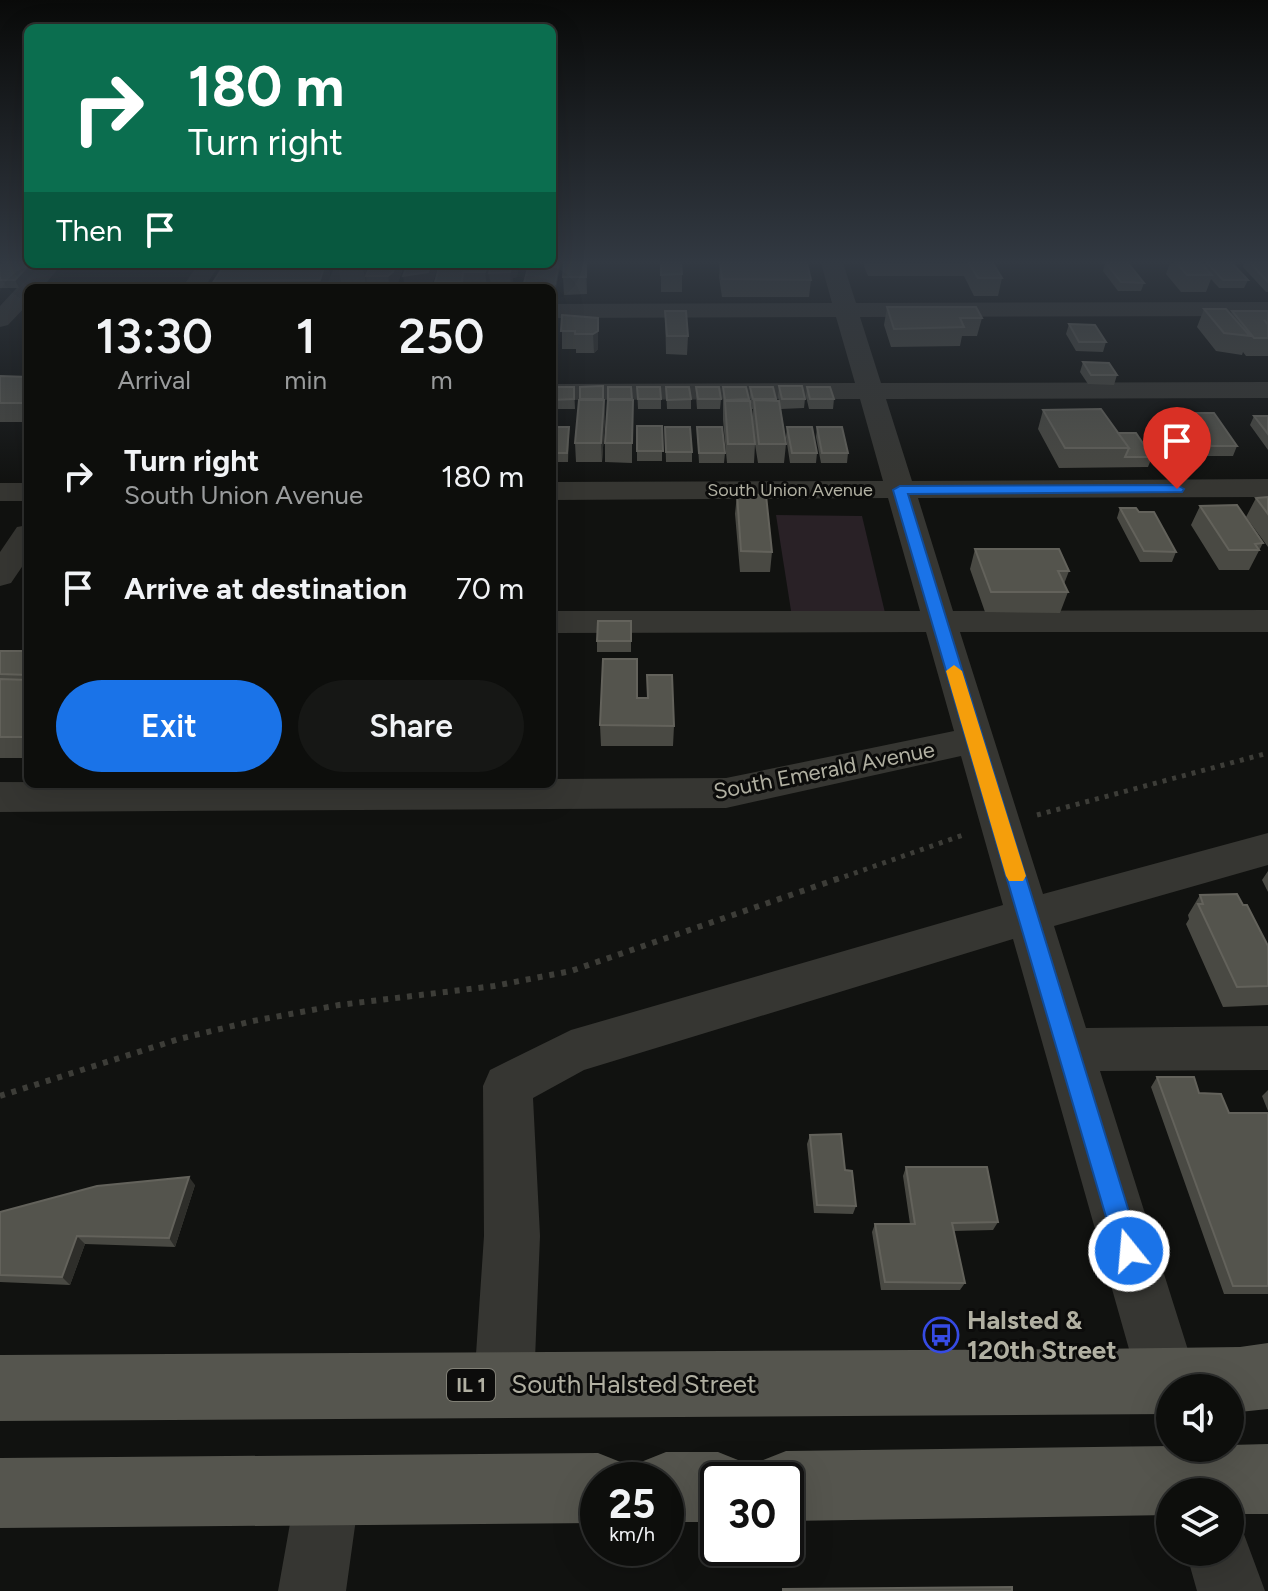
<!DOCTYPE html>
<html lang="en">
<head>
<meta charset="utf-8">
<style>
  :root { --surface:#0d0e0c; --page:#161715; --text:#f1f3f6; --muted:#9a9c9d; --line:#2d2e2d; --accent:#1a73e8 }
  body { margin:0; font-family:Figtree,sans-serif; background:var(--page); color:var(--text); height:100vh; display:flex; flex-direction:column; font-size:30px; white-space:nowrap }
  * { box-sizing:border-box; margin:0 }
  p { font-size:26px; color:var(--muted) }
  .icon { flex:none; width:44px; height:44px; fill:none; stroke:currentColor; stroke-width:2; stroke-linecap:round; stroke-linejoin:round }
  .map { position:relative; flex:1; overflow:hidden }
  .details { position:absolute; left:24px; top:284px; width:532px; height:504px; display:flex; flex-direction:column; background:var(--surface); border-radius:12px; box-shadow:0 8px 32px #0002,0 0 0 2px var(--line) }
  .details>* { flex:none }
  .hud { position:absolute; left:24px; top:24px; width:532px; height:244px; border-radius:12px; box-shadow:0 8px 32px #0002,0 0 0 2px var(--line); background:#0b6e4f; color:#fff; overflow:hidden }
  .fabs { position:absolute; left:1156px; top:1374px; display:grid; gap:16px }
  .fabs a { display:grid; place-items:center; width:88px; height:88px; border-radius:50%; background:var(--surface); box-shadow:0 8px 32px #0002,0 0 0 2px var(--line); font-size:40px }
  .speed { position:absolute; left:580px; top:1462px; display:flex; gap:16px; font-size:40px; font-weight:700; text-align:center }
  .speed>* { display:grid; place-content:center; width:104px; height:104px; border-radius:50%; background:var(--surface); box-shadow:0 8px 32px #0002,0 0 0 2px var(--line); line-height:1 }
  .speed small { font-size:20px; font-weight:400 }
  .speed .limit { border:4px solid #111; border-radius:12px; background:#fff; color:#111 }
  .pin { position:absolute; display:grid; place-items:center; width:68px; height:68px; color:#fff; margin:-82px -34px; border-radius:50% 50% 50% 0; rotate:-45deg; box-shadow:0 0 8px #0007 }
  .pin .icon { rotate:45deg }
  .me { position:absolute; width:88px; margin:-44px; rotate:343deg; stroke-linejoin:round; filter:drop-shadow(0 0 6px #0008) }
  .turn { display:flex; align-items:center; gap:28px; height:168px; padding:0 32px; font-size:36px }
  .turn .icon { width:104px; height:104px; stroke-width:2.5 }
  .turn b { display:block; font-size:56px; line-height:68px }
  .then { display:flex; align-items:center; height:76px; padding:0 32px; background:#0003; gap:16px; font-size:30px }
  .eta { display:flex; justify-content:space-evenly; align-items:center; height:136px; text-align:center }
  .eta b { font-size:48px; font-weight:600; line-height:56px }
  .primary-button { display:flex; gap:16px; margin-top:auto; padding:16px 32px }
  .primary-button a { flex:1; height:92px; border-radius:48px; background:var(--accent); color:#fff; font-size:32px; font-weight:600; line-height:92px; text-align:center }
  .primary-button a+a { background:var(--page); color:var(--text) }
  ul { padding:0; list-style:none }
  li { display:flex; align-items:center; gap:24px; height:112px; padding:0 32px }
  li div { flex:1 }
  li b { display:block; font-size:30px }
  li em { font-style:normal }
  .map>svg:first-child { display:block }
  .green { fill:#292126 }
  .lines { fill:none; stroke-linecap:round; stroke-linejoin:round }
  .path-far1 { stroke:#3d3d38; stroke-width:5; stroke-dasharray:4 6; stroke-linecap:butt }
  .path { stroke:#3d3d38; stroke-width:6; stroke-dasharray:5 7; stroke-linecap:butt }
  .minor { fill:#363632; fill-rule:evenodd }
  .major { fill:#55554e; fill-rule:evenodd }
  .wall { fill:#494943 }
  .shaded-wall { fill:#2e2e2a }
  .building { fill:#54544d; stroke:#63625b; stroke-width:2 }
  .route { fill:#1a73e8; stroke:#114b97; stroke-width:2 }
  .slow { fill:#f59e0b }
  .labels { text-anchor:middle; stroke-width:6; stroke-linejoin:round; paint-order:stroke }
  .far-street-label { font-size:18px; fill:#b1b0a2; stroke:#0c0c0b }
  .shield { fill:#0c0c0b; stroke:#807f75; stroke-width:2 }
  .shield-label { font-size:20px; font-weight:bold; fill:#b1b0a2 }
  .street-label { font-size:22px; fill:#b1b0a2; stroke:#0c0c0b }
  .near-poi-label { font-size:26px; font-weight:bold; fill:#b1b0a2; stroke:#0c0c0b; text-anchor:start }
  .near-street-label { font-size:26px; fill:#b1b0a2; stroke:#0c0c0b }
</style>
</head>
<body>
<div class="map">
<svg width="1268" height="1591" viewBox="0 0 1268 1591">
  <rect width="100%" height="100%" fill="#111210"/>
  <!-- green -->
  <path class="green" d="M776,515l86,1 24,101h-94z"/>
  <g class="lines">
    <!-- path-far1 -->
    <path class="path-far1" d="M1037,815l231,-62
      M835,880l131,-46"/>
    <!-- path -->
    <path class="path" d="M0,1096l179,-57 74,-18 86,-16 155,-19 77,-15 269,-93"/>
    <!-- minor -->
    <path class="minor" d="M821,263h22l13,40 412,-1v14l-408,1 21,66 387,-1v16l-382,1 26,82 356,-2v18l-350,1 35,113 315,-1v22h-308l83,262 225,-61v32l-214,61 32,102 182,-2v44l-168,1 100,317h-30v30l-21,-9 -9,-21 -127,-449 -429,131 -51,28 7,138 -6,148 -9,21 -21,9 -21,-9 -9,-21 10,-148 -1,-150 7,-16 81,-40 432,-125 -42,-149 -235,52 -726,4v-30l552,2v-5l174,-1 228,-47 -28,-99 -374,1v-22h368l-32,-113 -336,2v-18l331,-1 -23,-82 -308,1v-16l303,-1 -19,-66 -284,1v-14l280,-1z
      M39,264h23l-20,24h-14v16l-20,21 -8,2v-21z
      M198,264h22l-16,24h-22z
      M336,264h22l-11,24h-22z
      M0,483h28v18h-28z
      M28,525v33l-17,25 -11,3v-34l17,-25z
      M328,1458l23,9 9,23 -14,101h-68l18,-101 9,-23z
      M1230,1524l12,5 23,62h-68l-11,-39h44z"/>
    <!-- major -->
    <path class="major" d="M1268,1343v66l-38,4v-25h-60v26l-1170,7v-66l1089,-6 151,-2z
      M1268,1444v70h-38v-22h-60v23l-384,6v-41h-32l7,-19 25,-10 384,-5v2h60v-3z
      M666,1452h52l25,10 7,18h-32v42h-52v-42h-32l7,-18z
      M598,1453l25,10 7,17h-32v43l-598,5v-70z"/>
  </g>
  <!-- wall -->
  <path class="wall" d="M0,263l2,2 33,-1 2,5 -18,19h-19z
    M586,263l1,31 -23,1 -1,-18z
    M661,263l21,11v18h-21z
    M720,263l91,17 -2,17h-87l-3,-20z
    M864,263h105l33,15 -4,18h-24l-10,-20h-96l-4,-10z
    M1105,263l39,20 -3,8h-23l-15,-20z
    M1170,263h31l1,1 1,-1h29l16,17 -4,8h-25l-8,-9 -5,13h-25l-15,-18z
    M1244,263h24v29h-2l-23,-25z
    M225,264h103l2,12 -3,12h-111l-2,-7z
    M338,264h63l1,7 -6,17h-28v-1l-1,1h-25z
    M440,264h78v3l-1,10 -4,1 -2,10h-20l-1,-8 -3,8h-22v-3l-1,3h-28l-1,-6z
    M560,267l-5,25h-3v-4h-27l-1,-5z
    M887,307l95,11 -5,18h-15l-2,10 -69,1 -7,-22z
    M1204,309l27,5 1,-3h36v45h-22l-3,-4 -1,3 -26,-4 -19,-24z
    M665,311l23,25 -1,19 -21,-1z
    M562,315l36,21v13l-4,4h-18v-4h-14z
    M1069,324l37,18 -3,10 -27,-1 -10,-17z
    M1083,362l34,13 -3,10 -26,-1 -8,-12z
    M0,376l28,1v45h-28z
    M779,386l26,13 -1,9 -23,1 5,35 -2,19h-26l-3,-19 -1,19h-27l-4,-43v-33h23l6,32 1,-10h-1l-2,-13v-9l26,12v2h3l-1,-5z
    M552,387h22l1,22h-23z
    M637,387l24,12v10h-23z
    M666,387l25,12v10h-24z
    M696,387l25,12 -1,10h-23l-1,-13z
    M807,387l27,12 -1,10h-24l-3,-13z
    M603,400h1l1,19 -3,43h-26l-1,-19z
    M632,400v63l-27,-1v-19z
    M1043,410l75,23 34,24 -4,10 -89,1 -21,-39z
    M1188,413l49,33 -4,10h-27l-22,-33z
    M1254,416h14v34l-18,-25z
    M637,426h25v35h-25z
    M552,427h17l-1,35h-16z
    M665,427l27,25v10h-26z
    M697,427l28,26 -1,10h-25z
    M787,427l30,26 -1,10h-26l-4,-26z
    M817,427l31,26 -1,10h-26l-5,-26z
    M737,494l35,58 -2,20h-30l-5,-58z
    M1268,497v50l-22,-30 10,-19z
    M1200,506l63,37 -14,27h-30l-28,-45z
    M1120,508l19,4 37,40 -4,10h-32l-23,-44z
    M975,549l94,22 -5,13 4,8 -8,21 -75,-1 -15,-43z
    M631,621v31h-34v-11z
    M0,651h28v107h-28z
    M637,698h10l27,28 -1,20h-72l-1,-21z
    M1268,871v21l-6,-12z
    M1200,895l68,51v59l-45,2 -37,-83 3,-5 -1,-4z
    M1157,1077l42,16 30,20h39v181h-44l-73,-207z
    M1268,1090v21l-6,-15z
    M810,1135l35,35 11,36 -3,8 -39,-1 -7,-69z
    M906,1167l92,55 -5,8 -39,1 11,52 -5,7h-79l-9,-58 3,-8h35l-7,-48z
    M195,1185l-20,62 -90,-3 -15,41 -70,-3v-70z"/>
  <!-- shaded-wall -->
  <path class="shaded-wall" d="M559,263h1v4l-5,25v-8z
    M30,264h5l2,5 -18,19 -4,-8z
    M325,264h3l2,12 -3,12h-5l-2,-8z
    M362,264h13l-9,12 1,12z
    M396,264h5l1,7 -6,17h-6l-2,-12z
    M431,264h7v3l-7,21h-26l-2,-12z
    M488,264h6l-5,9 1,7 -3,8 -2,-16z
    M511,264h7v3l-1,10 -4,1 -2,10 -1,-16z
    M555,315v41h-3v-18z
    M598,318v31l-4,4 -1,-19z
    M604,400l1,19 -3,43 -1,-19z
    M554,646l1,21 -3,36v-36z
    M189,1177l6,8 -20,62 -6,-9z
    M77,1236l8,8 -15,41 -8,-8z"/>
  <!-- building -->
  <path class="building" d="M4,263h24v1h2l-15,16h-15v-13z
    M552,263h7l-4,21 -31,-1 5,-19h23z
    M564,263h22v14h-23z
    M661,263h20l1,11 -21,1z
    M720,263h87l4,17 -89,-1z
    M969,263h24l9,15h-24z
    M1106,263h22l16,20 -23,-1z
    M1177,263h24l11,12h-25z
    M1207,263h25l16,17h-25z
    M1250,263h18v19z
    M225,264h100l-5,16 -106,1z
    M371,264h25l-3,8 -5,4h-22z
    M408,264h23l-3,8 -25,4z
    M440,264h27l-4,8 -1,10h-27z
    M467,264h21l-3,8h-22z
    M492,264h19l-1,8 -21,1z
    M887,307h89l6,11h-22l4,9 -70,2z
    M1204,309h22l24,27 -26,-3z
    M665,311h21l2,25h-21z
    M1232,311h36v13l-4,-4 4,5v13h-14z
    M552,315h3l-1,23h-2z
    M562,315l36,3v13l-5,3h-18v-3h-14z
    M1069,324l26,1 11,17h-27z
    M1083,362l26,1 8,12h-26z
    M0,376l28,1v26h-28z
    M603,386v13h-23v-12z
    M779,386h23l3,13h-23z
    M552,387h22v12l-22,1z
    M608,387h23l1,12h-24z
    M637,387h23l1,12h-23z
    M666,387h23l2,12 -24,1z
    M696,387h23l2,12h-23z
    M723,387h23l3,12 -24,1z
    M750,387h23l3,12h-23z
    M807,387h23l4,12h-24z
    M579,400h25l-3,43h-26z
    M608,400h25l-1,43h-27z
    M754,400l25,1 7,43h-27z
    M725,401h25l5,43h-27z
    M1101,409l28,39h-64l-22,-38z
    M1188,413h26l23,33h-26z
    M1254,416h14v18z
    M637,426h25l1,25h-26z
    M552,427h17l-2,26h-15z
    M665,427h25l2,25h-26z
    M697,427h25l3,26h-26z
    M787,427h25l5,26h-25z
    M817,427h25l6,26h-26z
    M1118,433h18l16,24h-27l4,-9z
    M737,494l29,1 6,57 -31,-1z
    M1268,497v17l-12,-16z
    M1237,505l26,38 -8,1 4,6h-30l-29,-44z
    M1120,508h16l3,4h15l22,40 -32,-1z
    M975,549h84l10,22h-11l10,21h-77z
    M598,621h33v20h-34z
    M552,646h2l-2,21z
    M0,651h28v24l-28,-1z
    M603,659h34v39h11l-1,-23h25l2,51 -74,-1z
    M0,679l28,1v57h-28z
    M1237,894l6,11h4l21,41v40l-31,1 -39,-83h5l-3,-9z
    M1157,1077h37l5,16 22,1 8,19h39v173h-35z
    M841,1134l4,36 7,1 4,35 -39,-1 -7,-70z
    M906,1167h81l11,55 -46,1 13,60 -80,-1 -10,-58h40z
    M189,1177l-20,61 -92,-2 -15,41 -62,-2v-63l97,-26z
    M1012,1587v4h-229v-2z"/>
  <!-- sky -->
  <linearGradient id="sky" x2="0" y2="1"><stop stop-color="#090a09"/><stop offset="0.54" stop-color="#323942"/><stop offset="1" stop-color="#323942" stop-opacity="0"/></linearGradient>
  <rect width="1268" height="485" fill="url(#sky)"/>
  <!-- route -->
  <path class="route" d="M1177,485l7,4 -2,3 -274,2 233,757 -3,9 -9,4 -9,-4 -4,-9 -223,-761 7,-4z"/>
  <!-- slow -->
  <path class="slow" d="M954,665l8,6 64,205 -3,5h-14l-3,-5 -60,-205z"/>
  <!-- icons -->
  <defs>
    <g id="bus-ring" transform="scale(1.8)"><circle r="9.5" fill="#0c0c0b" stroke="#364be4" stroke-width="1.5"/><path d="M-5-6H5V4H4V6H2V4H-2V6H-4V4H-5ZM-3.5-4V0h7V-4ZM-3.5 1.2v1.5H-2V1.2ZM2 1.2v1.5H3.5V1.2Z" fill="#364be4"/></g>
  </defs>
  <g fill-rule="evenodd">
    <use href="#bus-ring" x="941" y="1335"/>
  </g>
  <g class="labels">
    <!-- far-street labels -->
    <g class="far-street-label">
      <text x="790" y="496">South Union Avenue</text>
    </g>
    <!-- shield labels -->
    <rect class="shield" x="447" y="1369" width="48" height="32" rx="6"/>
    <g class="shield-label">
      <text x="471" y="1392">IL 1</text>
    </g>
    <!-- street labels -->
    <g class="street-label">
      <text transform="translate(824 770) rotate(-11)" y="8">South Emerald Avenue</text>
    </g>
    <!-- near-poi labels -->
    <g class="near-poi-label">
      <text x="967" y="1329">Halsted &amp;<tspan x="967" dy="30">120th Street</tspan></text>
    </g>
    <!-- near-street labels -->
    <g class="near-street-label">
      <text x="634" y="1393">South Halsted Street</text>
    </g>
  </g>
</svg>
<div class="fabs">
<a><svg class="icon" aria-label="sound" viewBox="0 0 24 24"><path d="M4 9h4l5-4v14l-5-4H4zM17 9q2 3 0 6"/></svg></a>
<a><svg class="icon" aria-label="layers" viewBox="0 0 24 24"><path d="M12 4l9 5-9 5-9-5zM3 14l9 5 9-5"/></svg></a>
</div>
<div class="speed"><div>25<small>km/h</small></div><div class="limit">30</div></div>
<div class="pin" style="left:1177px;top:489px;background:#d93025"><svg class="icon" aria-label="arrive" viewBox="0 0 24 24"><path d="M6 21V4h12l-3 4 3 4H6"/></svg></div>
<svg class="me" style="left:1129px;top:1251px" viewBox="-20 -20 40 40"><circle r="17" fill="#1a73e8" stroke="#fff" stroke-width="3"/><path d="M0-11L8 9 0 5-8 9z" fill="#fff"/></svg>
<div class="hud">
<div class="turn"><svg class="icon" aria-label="right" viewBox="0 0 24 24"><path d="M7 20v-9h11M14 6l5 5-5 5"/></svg><div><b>180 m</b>Turn right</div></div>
<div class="then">Then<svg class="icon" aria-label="arrive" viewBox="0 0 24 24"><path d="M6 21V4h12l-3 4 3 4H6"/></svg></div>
</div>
<section class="details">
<div class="eta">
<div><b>13:30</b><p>Arrival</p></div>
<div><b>1</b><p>min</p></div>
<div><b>250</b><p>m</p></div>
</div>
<ul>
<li><svg class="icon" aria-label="right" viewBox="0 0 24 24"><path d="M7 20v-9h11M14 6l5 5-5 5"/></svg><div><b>Turn right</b><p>South Union Avenue</p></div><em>180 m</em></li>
<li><svg class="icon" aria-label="arrive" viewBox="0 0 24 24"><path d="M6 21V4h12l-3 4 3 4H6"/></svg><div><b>Arrive at destination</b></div><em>70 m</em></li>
</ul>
<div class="primary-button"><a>Exit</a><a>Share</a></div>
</section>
</div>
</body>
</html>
